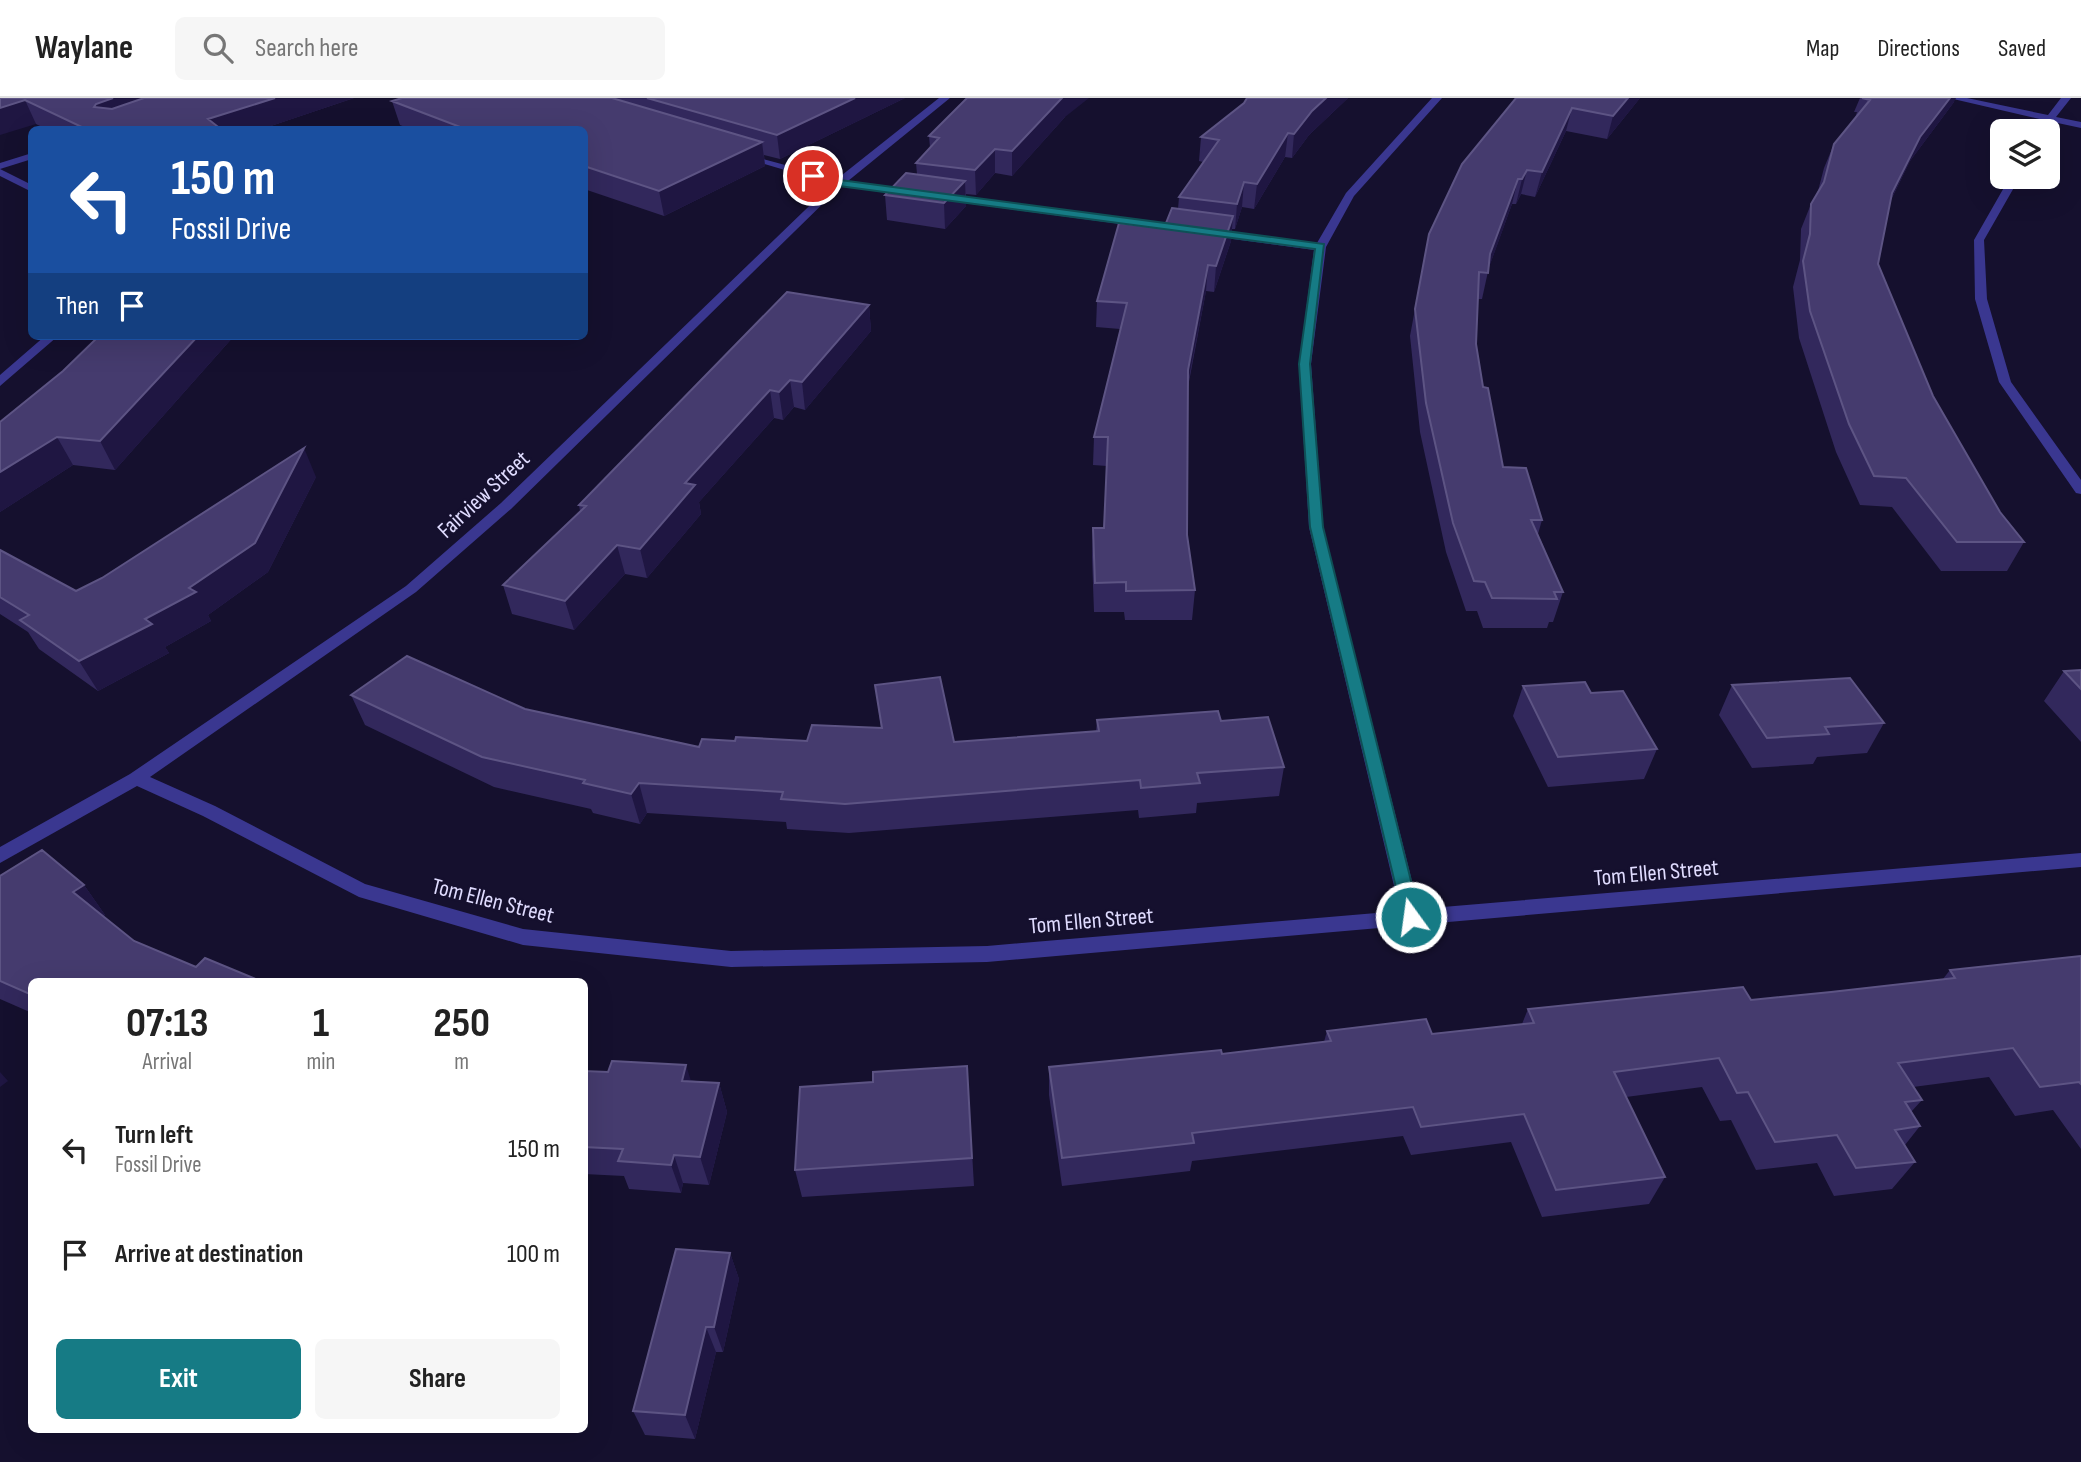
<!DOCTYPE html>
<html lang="en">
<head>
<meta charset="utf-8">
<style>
  :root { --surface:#fff; --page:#f6f6f6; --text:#222; --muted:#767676; --line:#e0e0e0; --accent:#167b85 }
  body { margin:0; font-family:"Sofia Sans Condensed",sans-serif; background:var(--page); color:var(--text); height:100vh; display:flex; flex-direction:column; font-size:26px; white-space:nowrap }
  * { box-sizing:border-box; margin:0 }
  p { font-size:23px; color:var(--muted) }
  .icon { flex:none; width:38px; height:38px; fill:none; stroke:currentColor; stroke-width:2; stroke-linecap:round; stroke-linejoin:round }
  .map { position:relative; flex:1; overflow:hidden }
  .drawer { position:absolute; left:28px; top:880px; width:560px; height:455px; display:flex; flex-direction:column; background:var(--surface); border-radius:10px; box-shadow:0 7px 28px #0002 }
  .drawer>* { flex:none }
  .guide { position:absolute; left:28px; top:28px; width:560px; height:214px; border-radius:10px; box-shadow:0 7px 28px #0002; background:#1a4fa0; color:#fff; overflow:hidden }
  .buttons { position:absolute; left:1990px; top:21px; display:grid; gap:14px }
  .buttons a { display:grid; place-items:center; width:70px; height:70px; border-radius:10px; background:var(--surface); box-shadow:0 7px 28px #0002; font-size:35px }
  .pin { position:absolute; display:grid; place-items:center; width:60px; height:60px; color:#fff; margin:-30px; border:4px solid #fff; border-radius:50%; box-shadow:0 2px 7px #0007 }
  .me { position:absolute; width:77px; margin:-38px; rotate:346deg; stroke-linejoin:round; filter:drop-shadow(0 0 5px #0008) }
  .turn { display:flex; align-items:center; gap:24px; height:147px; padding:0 28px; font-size:32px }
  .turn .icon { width:91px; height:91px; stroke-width:2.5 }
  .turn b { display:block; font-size:49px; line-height:60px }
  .then { display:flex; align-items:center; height:66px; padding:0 28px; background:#0003; gap:14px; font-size:26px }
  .eta { display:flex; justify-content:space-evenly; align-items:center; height:119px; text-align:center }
  .eta b { font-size:42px; font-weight:700; line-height:49px }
  .primary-button { display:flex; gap:14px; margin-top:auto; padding:14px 28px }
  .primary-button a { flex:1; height:80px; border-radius:10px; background:var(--accent); color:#fff; font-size:28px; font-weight:700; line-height:80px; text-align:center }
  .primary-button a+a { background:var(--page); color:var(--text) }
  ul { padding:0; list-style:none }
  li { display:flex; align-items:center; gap:21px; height:105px; padding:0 28px }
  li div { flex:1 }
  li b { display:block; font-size:26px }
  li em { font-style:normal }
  header { display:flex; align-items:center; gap:42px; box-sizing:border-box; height:98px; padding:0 35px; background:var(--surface); border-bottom:2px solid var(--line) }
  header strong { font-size:33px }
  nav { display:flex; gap:38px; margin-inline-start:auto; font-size:24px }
  .search { width:490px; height:63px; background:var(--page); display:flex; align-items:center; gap:18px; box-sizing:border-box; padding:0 24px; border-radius:10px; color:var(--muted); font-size:26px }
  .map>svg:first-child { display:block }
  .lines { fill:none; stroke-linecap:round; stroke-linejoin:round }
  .minor { fill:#3a3790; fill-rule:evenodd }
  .wall { fill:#32285c }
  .shaded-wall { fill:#1f1642 }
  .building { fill:#453b6e; stroke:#5d5484; stroke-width:2 }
  .route { fill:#167b85; stroke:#0e5056; stroke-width:2 }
  .labels { text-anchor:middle; stroke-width:5; stroke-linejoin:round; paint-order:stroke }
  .street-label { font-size:23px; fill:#e0dcff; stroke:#15102e }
</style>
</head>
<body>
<header>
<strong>Waylane</strong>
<div class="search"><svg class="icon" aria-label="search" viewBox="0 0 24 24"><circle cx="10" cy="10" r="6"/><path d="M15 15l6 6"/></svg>Search here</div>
<nav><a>Map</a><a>Directions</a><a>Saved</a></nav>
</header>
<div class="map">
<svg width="2081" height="1364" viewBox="0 0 2081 1364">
  <rect width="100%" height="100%" fill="#15102e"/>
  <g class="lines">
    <!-- minor -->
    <path class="minor" d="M939,0h11l-102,83 63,9 5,3 -1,2 -74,-9 -330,323 -95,83 -266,185 65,29 150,78 158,45 208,22 256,-5 413,-35 -91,-384 -10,-163 15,-114 -372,-50 -5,-3 5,-3 375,49 29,-50 86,-95h10l-88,98 -28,51 -15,117 12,163 96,382 662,-56v14l-1094,95 -256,5 -208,-22 -164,-48 -156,-81 -66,-30 -137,77v-16l130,-73 276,-188 95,-83 331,-319 -91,-27v-4l96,26z
      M1949,0h18l81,17 13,-17h10l-15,19 25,5v6l-28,-6 -7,9h-10l8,-11z
      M32,55v6l-32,10 32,16v7l-32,-16v-13z
      M2010,79h10l-36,63 3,59 24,83 70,98v14l-5,-1 -77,-111 -24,-83 -1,-59z
      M45,238h13l-58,50v-11z"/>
  </g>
  <!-- wall -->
  <path class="wall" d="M0,0h354l-95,32h-211l-12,-6z
    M402,0h503l-125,61 -16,-4 1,11 -101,50 -80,-27v-59h-172l-12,-5 -8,-24z
    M1247,0h101l-39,37 -17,23 -7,-1 -31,52 -12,-2 -7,22h-3l-1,12 -17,51 -8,-1 -18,96 -1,148 8,55 -3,30h-67l-1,-8h-30l-2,-55 1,-29h11l3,-62 -14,-1 1,-28 26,-108 -24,-2 1,-26 67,-73 14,-19 1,-12 24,-35 -4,-1 2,-24 43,-34z
    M1516,0h124l-33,41 -41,-8 -31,66 -14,-3 -5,10h-4l-23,63 -7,32h-5l-1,45 7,43 20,80 39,53 -4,14 25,58 -10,30h-4l-2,6h-64l-6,-17h-11l-20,-59 -26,-120 -10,-96 19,-102z
    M1860,0h90l4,4 -44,59 -19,39 -13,64 55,132 67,116 24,30 -17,29h-66l-49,-64 -32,-2 -24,-53 -37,-114 -6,-51 7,-27 1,-31 10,-25 7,-13 6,-23 10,-24 21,-26 2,-6h-3z
    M1065,19l-53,59 -17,-3 -19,22 -10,-1v12l-21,23 -58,-9 -2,-25 32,-21 -1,-11 14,-15 -1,-12z
    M869,207l2,26 -66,79 -11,-3 -11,13 -9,-2 -75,84 2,12 -54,64 -22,-4 -51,56 -62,-16 -9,-29 77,-74 -1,-6z
    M99,238h135l-119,134 -42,-5 -73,47v-90l63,-51z
    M316,379l-48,95 -60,43 3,6 -46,26 4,6 -71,38 -59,-42 -11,-17 -28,-18v-64l76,41z
    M2081,572v72l-37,-41 20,-30z
    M875,587l79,57 142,-11 1,-11 124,1 63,46 -5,29 -82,7 -1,10 -57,5 -1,-8 -289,23 -62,-4 -1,-7 -139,-9 -7,11 -47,-11 -2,-4 -97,-22 -129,-62 -14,-30 174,14 174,38 36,-6h72l74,-13z
    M1732,587l152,38 -17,30 -50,4 -4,7 -61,4 -33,-53z
    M1523,588l134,63 -13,30 -96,8 -35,-71z
    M0,778l84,9 21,30 -2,1 31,25 62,26 67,15h-231v31l-32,-14z
    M2081,858v193l-28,-39 -38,6 -26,-39 -76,10 9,13 -11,12 9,14 -15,19 10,17 -23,27 -58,7 -17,-33 -61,7 -25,-50 -11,1 -18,-34 -76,10 39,80 -16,27 -107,13 -31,-75 -100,13 -8,-19 -211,25 -2,10 -128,15 -13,-91v-28l173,-13 102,-12 3,-11 105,3 90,-10 6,-15 223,-9 80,-8 112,-13 7,-9z
    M967,968l7,120 -172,11 -7,-27 78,-88z
    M584,973l135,12 8,29 -18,73 -26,-2 -2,10 -52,-4 -5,-13 -40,-2z
    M730,1155l9,26 -16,73h-7l-21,87 -50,-4 -12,-24z"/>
  <!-- shaded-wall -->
  <path class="shaded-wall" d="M113,0h76l-83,30 -12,-21 2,-3z
    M275,0h79l-95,32h-47l-4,-11z
    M855,0h50l-125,61 -3,-24z
    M1062,0h27l-24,19 -53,59v-25z
    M1326,0h22l-39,37 -17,23 2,-24 18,-23z
    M1628,0h12l-33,41 6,-23z
    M1950,0h6l-2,4 -44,59 -29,58 11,-26 28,-56z
    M25,2l11,24 -36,11v-27z
    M1572,10l-6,23 -31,66 7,-25z
    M1288,35l-3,24 -31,52 3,-25z
    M762,44l3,24 -101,50 -5,-25z
    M995,51v24l-19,22 -1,-25z
    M1527,72l-6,24 -5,10 6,-25z
    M1518,81l-6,25 -25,69 3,-19z
    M965,83l1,25 -21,23 -1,-26z
    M1244,84l-2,25 -7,22 2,-25z
    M1233,118l-2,25 -17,51 2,-26z
    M1208,167l-2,26 -21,107 3,-28z
    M869,207l2,26 -66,79 -3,-28z
    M198,238h36l-119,134 -15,-29z
    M790,282l4,27 -11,13 -4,-28z
    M770,292l4,28 -75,84 2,12 -54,64 -7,-29 45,-66z
    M57,339l16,28 -73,47v-40z
    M304,350l12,29 -48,95 -60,43 3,6 -46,26 4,6 -71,38 -19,-30 66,-42 44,-31z
    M617,447l8,29 -51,56 -9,-29z
    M639,685l8,30 -7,11 -9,-30z
    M84,787l21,30 -10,6 -22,-29z
    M686,967l9,29 -13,-13z
    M0,974l8,9 -8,6z
    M719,985l8,29 -18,73 -9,-28z
    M674,1057l9,28 -2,10 -10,-28z
    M730,1155l9,26 -16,73 -9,-25z
    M706,1229l10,25 -21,87 -10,-24z"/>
  <!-- building -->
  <path class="building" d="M0,0h113l-17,6 -2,3 18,2 32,-11h131l-67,21 14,11h-134l-63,-30 -25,8z
    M402,0h210l150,44 -103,49 -75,-25v-36h-116l-76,-29z
    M647,0h208l-78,37z
    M967,0h95l-50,53 -17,-2 -20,21 -59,-7 23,-25 -10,-2z
    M1247,0h79l-14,13 -18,23 -6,-1 -31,51 -13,-2 -7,22 -58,-7 40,-57 -18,-3 43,-34z
    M1516,0h112l-15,18 -41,-8 -30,64 -15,-2 -5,9h-4l-28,75 -2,19 -9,-1 -3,72 7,43 5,1 15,79 23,1 16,52h-11l32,72h-9l3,7 -65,-1 -7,-16 -11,-1 -21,-58 -27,-120 -11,-94 14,-75 33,-70z
    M1862,0h88l-30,39 -28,56 -14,71 55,132 67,116 24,30h-67l-51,-64 -32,-2 -25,-52 -39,-113 -7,-50 7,-27 1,-30 13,-22 10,-38 36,-44z
    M906,75l59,8 -21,22 -59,-8z
    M1172,110l61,8 -17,50 -8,-1 -20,105 -1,165 8,55 -69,1v-9l-31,1 -2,-55h11l4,-91h-14l33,-134 -30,-2 22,-78 45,5z
    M787,194l82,13 -67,77 -12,-2 -11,12 -9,-2 -85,93 10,2 -55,64 -23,-4 -52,56 -62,-16 83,-79 -7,-1z
    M99,238h99l-98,105 -43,-4 -57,35v-50l63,-51z
    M304,350l-49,95 -66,45 7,4 -51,27 7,5 -73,37 -59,-41 9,-5 -29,-18v-47l76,41 26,-13z
    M407,558l118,53 174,38 3,-8 33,2 1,-4 71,4 5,-16 70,3 -7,-43 65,-8 14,65 145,-11 -2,-11 121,-9 3,10 47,-4 16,50 -87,6 3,10 -59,5 -1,-8 -295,24 -64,-5 2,-7 -144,-9 -8,11 -48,-11 2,-3 -103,-23 -131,-62z
    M2081,572v19l-17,-18z
    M1850,580l34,45 -59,4 4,7 -62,4 -35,-53z
    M1585,584l6,11 32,-2 34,58 -99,8 -35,-71z
    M42,752l42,35 -11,7 61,49 62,26 9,-9 58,24h-231v13l-32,-14v-105z
    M2081,858v128l-2,-2 -39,5 -27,-39 -115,15 24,37 -17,2 15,24 -25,4 20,32 -59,6 -19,-33 -62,7 -27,-50 -11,1 -18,-35 -105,14 51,105 -109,13 -32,-76 -103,13 -8,-20 -221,26 2,10 -132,15 -13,-91 172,-17 1,4 109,-13 -4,-10 99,-12 6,15 102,-11 -6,-14 215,-22 8,13 80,-8 124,-14 -5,-8z
    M612,963l74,4 -4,16 37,2 -19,74 -26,-2 -3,10 -53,-4 5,-12 -39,-2v-76l24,1z
    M967,968l5,92 -177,12 5,-83 73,-5v-10z
    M676,1151l54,4 -16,74h-8l-21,88 -52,-4z"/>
  <!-- route -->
  <path class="route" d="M813,75l27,7 484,64 -14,120 13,163 97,390 -2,4h-13l-2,-4 -93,-390 -11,-163 16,-115 -476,-63 -29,-9 -1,-1z"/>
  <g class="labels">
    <!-- street labels -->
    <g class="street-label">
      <text transform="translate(483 396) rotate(-43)" y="8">Fairview Street</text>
      <text transform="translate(1656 774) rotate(-5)" y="8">Tom Ellen Street</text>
      <text transform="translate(493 802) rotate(14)" y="8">Tom Ellen Street</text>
      <text transform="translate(1091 822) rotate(-5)" y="8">Tom Ellen Street</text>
    </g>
  </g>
</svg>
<div class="buttons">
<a><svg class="icon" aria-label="layers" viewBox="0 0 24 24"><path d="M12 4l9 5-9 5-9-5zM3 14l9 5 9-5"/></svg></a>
</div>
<div class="pin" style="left:813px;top:78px;background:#d93025"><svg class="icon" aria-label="arrive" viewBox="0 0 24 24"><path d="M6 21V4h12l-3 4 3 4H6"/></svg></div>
<svg class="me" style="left:1411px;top:819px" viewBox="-20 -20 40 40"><circle r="17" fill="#167b85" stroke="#fff" stroke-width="3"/><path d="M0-11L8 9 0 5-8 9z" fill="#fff"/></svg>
<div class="guide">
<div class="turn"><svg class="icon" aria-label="left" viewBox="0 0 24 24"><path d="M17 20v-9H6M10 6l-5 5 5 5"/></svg><div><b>150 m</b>Fossil Drive</div></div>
<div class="then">Then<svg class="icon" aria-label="arrive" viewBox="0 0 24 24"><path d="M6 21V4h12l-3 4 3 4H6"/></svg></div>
</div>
<section class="drawer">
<div class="eta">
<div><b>07:13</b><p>Arrival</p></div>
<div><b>1</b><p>min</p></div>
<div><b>250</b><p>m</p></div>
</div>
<ul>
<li><svg class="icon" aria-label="left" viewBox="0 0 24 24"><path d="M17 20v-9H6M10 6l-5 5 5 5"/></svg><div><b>Turn left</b><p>Fossil Drive</p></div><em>150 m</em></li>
<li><svg class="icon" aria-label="arrive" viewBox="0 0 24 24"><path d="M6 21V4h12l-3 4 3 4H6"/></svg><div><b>Arrive at destination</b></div><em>100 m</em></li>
</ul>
<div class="primary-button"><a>Exit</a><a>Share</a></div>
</section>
</div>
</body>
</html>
